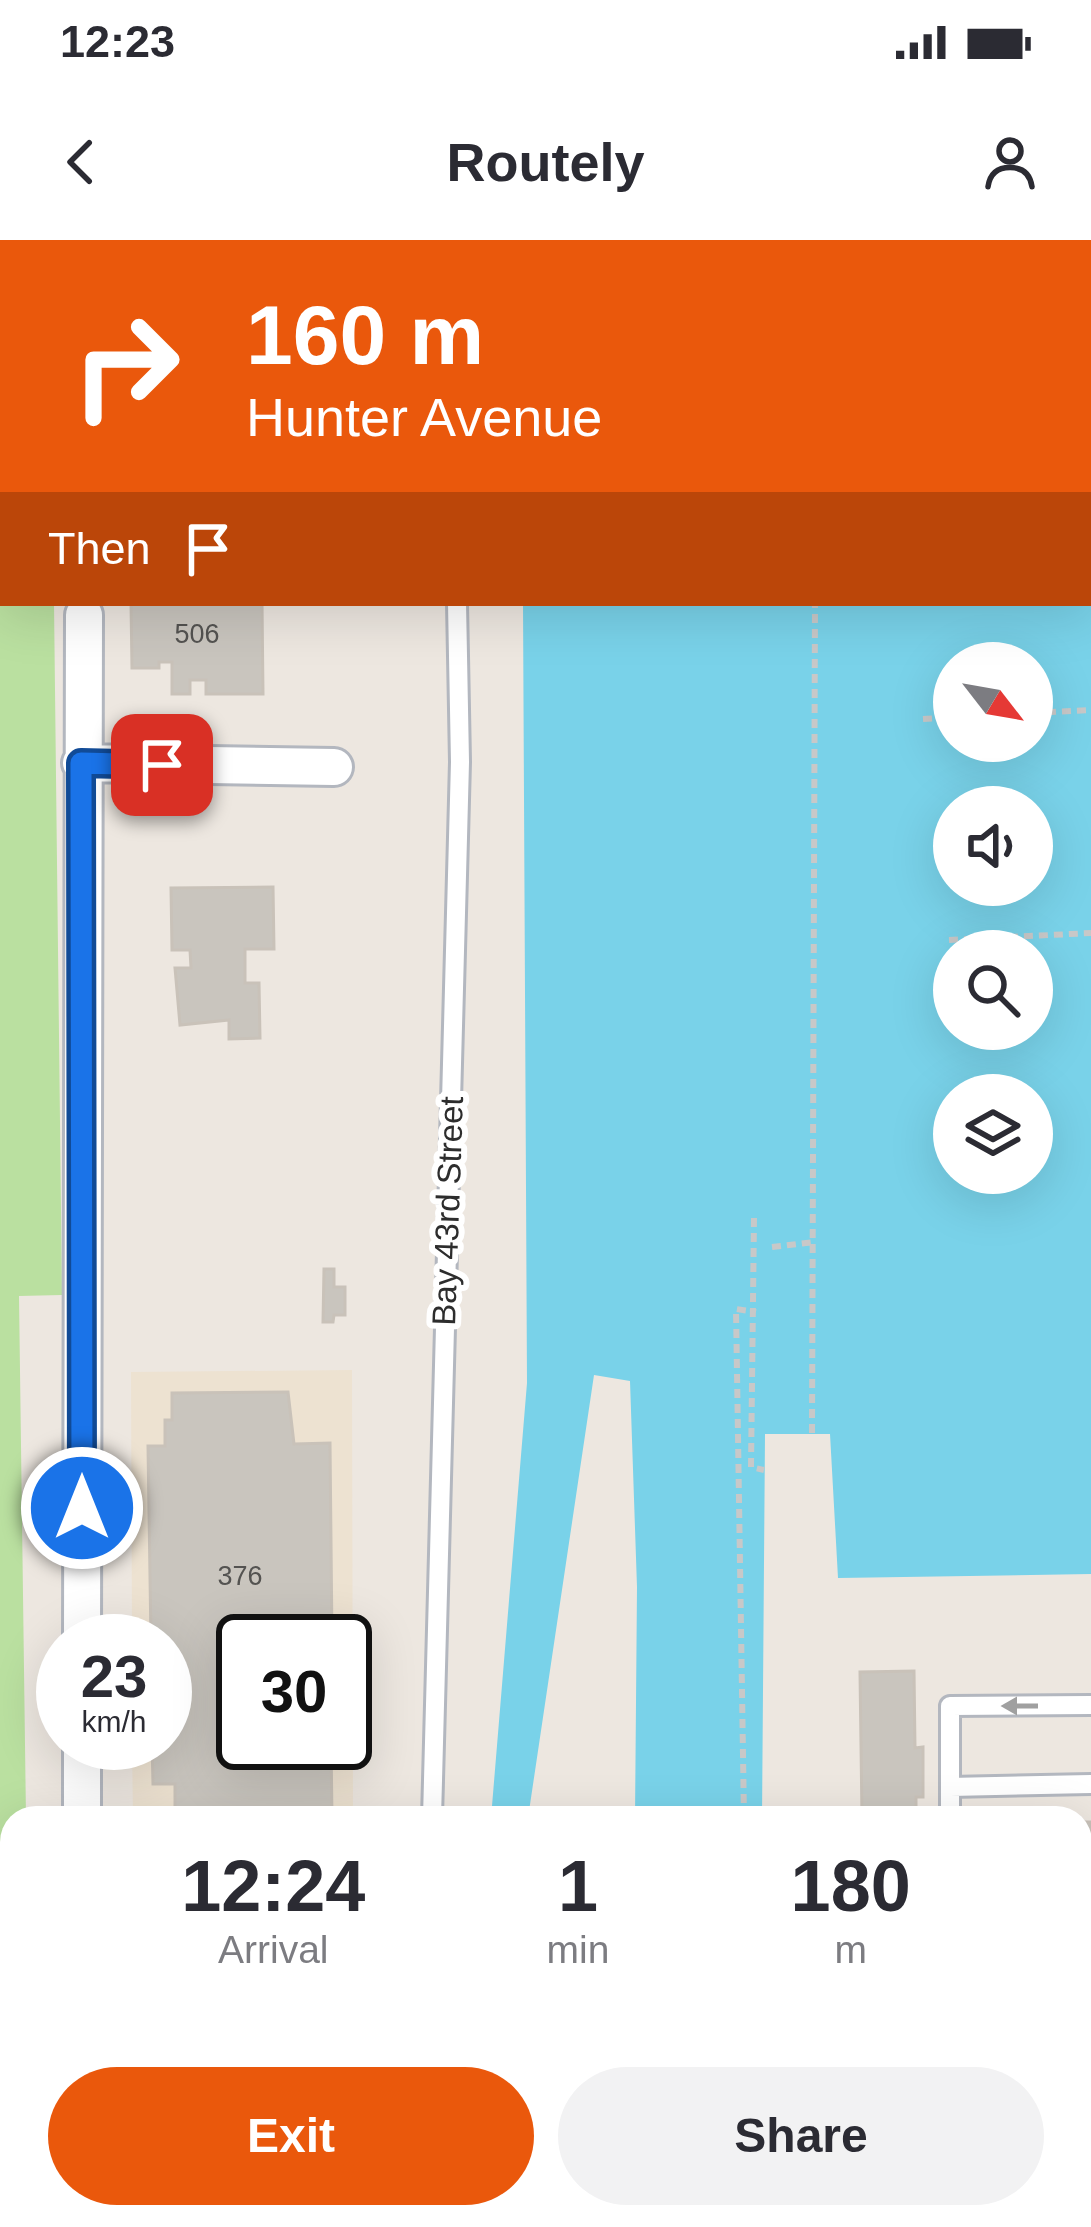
<!DOCTYPE html>
<html lang="en">
<head>
<meta charset="utf-8">
<style>
  :root { --surface:#fff; --page:#f2f2f3; --text:#2b2b33; --muted:#7c7c81; --accent:#ea580c }
  body { margin:0; font-family:Arial,sans-serif; background:var(--page); color:var(--text); height:100vh; display:flex; flex-direction:column; font-size:45px; white-space:nowrap }
  * { box-sizing:border-box; margin:0 }
  p { font-size:39px; color:var(--muted) }
  .icon { flex:none; width:66px; height:66px; fill:none; stroke:currentColor; stroke-width:2; stroke-linecap:round; stroke-linejoin:round }
  .map { position:relative; flex:1; overflow:hidden }
  .panel { position:absolute; left:0px; top:1566px; width:1092px; height:423px; display:flex; flex-direction:column; background:var(--surface); border-radius:36px 36px 0 0; box-shadow:0 12px 48px #0002 }
  .panel>* { flex:none }
  .banner { position:absolute; left:0px; top:0px; width:1092px; height:366px; box-shadow:0 12px 48px #0002; background:#ea580c; color:#fff; overflow:hidden }
  .needle { width:78px; rotate:121deg }
  .tools { position:absolute; left:933px; top:402px; display:grid; gap:24px }
  .tools a { display:grid; place-items:center; width:120px; height:120px; border-radius:50%; background:var(--surface); box-shadow:0 12px 48px #0002; font-size:60px }
  .speed { position:absolute; left:36px; top:1374px; display:flex; gap:24px; font-size:60px; font-weight:700; text-align:center }
  .speed>* { display:grid; place-content:center; width:156px; height:156px; border-radius:50%; background:var(--surface); box-shadow:0 12px 48px #0002; line-height:1 }
  .speed small { font-size:30px; font-weight:400 }
  .speed .limit { border:6px solid #111; border-radius:18px; background:#fff; color:#111 }
  .pin { position:absolute; display:grid; place-items:center; width:102px; height:102px; color:#fff; margin:-51px; border-radius:24px; box-shadow:0 6px 18px #0006 }
  .me { position:absolute; width:132px; margin:-66px; rotate:0deg; stroke-linejoin:round; filter:drop-shadow(0 0 9px #0008) }
  .turn { display:flex; align-items:center; gap:42px; height:252px; padding:0 48px; font-size:54px }
  .turn .icon { width:156px; height:156px; stroke-width:2.5 }
  .turn b { display:block; font-size:84px; line-height:102px }
  .then { display:flex; align-items:center; height:114px; padding:0 48px; background:#0003; gap:24px; font-size:45px }
  .eta { display:flex; justify-content:space-evenly; align-items:center; height:204px; text-align:center }
  .eta b { font-size:72px; font-weight:800; line-height:84px }
  .cta { display:flex; gap:24px; margin-top:auto; padding:24px 48px }
  .cta a { flex:1; height:138px; border-radius:72px; background:var(--accent); color:#fff; font-size:48px; font-weight:800; line-height:138px; text-align:center }
  .cta a+a { background:var(--page); color:var(--text) }
  .status { display:flex; justify-content:space-between; align-items:center; height:84px; padding:0 60px; background:var(--surface); direction:ltr }
  .status svg { height:33px; fill:currentColor }
  header { display:flex; justify-content:space-between; align-items:center; height:156px; padding:0 48px; background:var(--surface); font-size:54px; font-weight:800 }
  .map>svg:first-child { display:block }
  .education { fill:#ede2d1; fill-rule:evenodd }
  .green { fill:#bae0a0 }
  .water { fill:#79d2e9; fill-rule:evenodd }
  .building { fill:#c9c5be; stroke:#c9c2b9; stroke-width:3 }
  .lines { fill:none; stroke-linecap:round; stroke-linejoin:round }
  .lane-casing { stroke:#b3b7bf; stroke-width:24 }
  .street-casing { stroke:#b3b7bf; stroke-width:42 }
  .path { stroke:#c8c8c8; stroke-width:6; stroke-dasharray:9 6; stroke-linecap:butt }
  .lane { stroke:#fff; stroke-width:18 }
  .street { stroke:#fff; stroke-width:36 }
  .oneway { fill:#a0a0a0 }
  .route-casing { stroke:#114b97; stroke-width:30 }
  .route { stroke:#1a73e8; stroke-width:21 }
  .labels { text-anchor:middle; stroke-width:12; stroke-linejoin:round; paint-order:stroke }
  .number-label { font-size:27px; fill:#545351 }
  .street-label { font-size:33px; fill:#2d2d2d; stroke:#fff }
</style>
</head>
<body>
<div class="status"><b>12:23</b><svg viewBox="0 0 49 12"><path d="M0 12V9h3v3zM5 12V6h3v6zM10 12V3h3v9zM15 12V0h3v12zM26 1h20v11H26zM47 4h2v5h-2z"/></svg></div>
<header><svg class="icon" aria-label="back" viewBox="0 0 24 24"><path d="M15 5l-7 7 7 7"/></svg>Routely<svg class="icon" aria-label="person" viewBox="0 0 24 24"><circle cx="12" cy="8" r="4"/><path d="M4 21q1-7 8-7t8 7"/></svg></header>
<div class="map">
<svg width="1091" height="1987" viewBox="0 0 1091 1987">
  <rect width="100%" height="100%" fill="#ede7e0"/>
  <!-- education -->
  <path class="education" d="M352,1130l1,448h-220l-1,-75h33v-102h-33l-1,-269zM243,1401h102v102h-102z"/>
  <!-- green -->
  <path class="green" d="M0,0l21,3h-18v360h51l8,692 -43,1 7,522h-14v304l-12,-2z
    M0,1945l12,2v30h188l56,10h-256z"/>
  <!-- water -->
  <path class="water" d="M521,0h570v1334l-253,4 -8,-144h-65l-3,384h-127l2,-231 -7,-206 -36,-6 -66,443h-37l36,-435 -4,-780h566v-360zM954,423h78v78h-78zM954,567h78v78h-78zM954,711h78v78h-78zM954,855h78v78h-78z"/>
  <!-- building -->
  <path class="building" d="M131,363h131l1,91h-57v-14h-16v14h-18v-32h-13v6h-27z
    M273,647l1,62h-29v34h14l1,55 -31,1v-19l-49,5 -5,-57h16l-1,-18h-18l-1,-62z
    M324,1029h10v18h11v28h-11l-1,7h-10z
    M288,1152l6,52 36,-1 2,198h-89v102h88l1,75h-152v-5l-5,-1v-28h-22l-1,-41h13v-102h-14l-3,-195h17v-26h7v-27z
    M914,1431l1,77 8,-1v50h-7v21h-54l-2,-146z
    M1080,1582h11v17h-11z
    M787,1977h51v10h-51z"/>
  <g class="lines">
    <!-- lane casing -->
    <g class="lane-casing">
      <path id="lane" d="M449,0v3
        M950,1547l141,-3
        M432,1578l28,-1056 -3,-159
        M950,1578v-112l141,-1
        M1091,1628l-6,-1 6,219
        M439,1977v10
        M935,1977l156,5
        M904,1987l3,-10"/>
    </g>
    <!-- street casing -->
    <g class="street-casing">
      <path id="street" d="M81,523l253,4
        M82,1401l2,-1026
        M82,1503v75
        M0,1915l12,2
        M328,1977l49,10"/>
    </g>
    <!-- path -->
    <path class="path" d="M815,0v3
      M1070,3h21
      M1089,238h2
      M1032,473l59,-3
      M923,479l31,-2
      M949,700l142,-7
      M754,978l-3,249 13,3
      M772,1007l43,-5
      M812,1193l3,-830
      M744,1578l-8,-509 20,3
      M0,1866l12,3"/>
    <!-- lane -->
    <use href="#lane" class="lane"/>
    <!-- street -->
    <use href="#street" class="street"/>
  </g>
  <!-- one-way arrows -->
  <defs><path id="oneway-solid" d="M-6-.8H1V-3.2L6.5 0L1 3.2V.8H-6Z" transform="scale(3)"/></defs>
  <use class="oneway" href="#oneway-solid" transform="translate(1020 1466) rotate(180)"/>
  <g class="lines">
    <!-- route casing -->
    <g class="route-casing">
      <path id="route" d="M82,1268l-1,-745 81,2"/>
    </g>
    <!-- route -->
    <use href="#route" class="route"/>
  </g>
  <g class="labels">
    <!-- number labels -->
    <g class="number-label">
      <text x="197" y="403">506</text>
      <text x="240" y="1345">376</text>
    </g>
    <!-- street labels -->
    <g class="street-label">
      <text transform="translate(447 971) rotate(-88)" y="12">Bay 43rd Street</text>
    </g>
  </g>
</svg>
<div class="tools">
<a><svg class="needle" viewBox="-14 -14 28 28"><path d="M0-13l5 13h-10z" fill="#e53935"/><path d="M0 13l5-13h-10z" fill="#7c7c81"/></svg></a>
<a><svg class="icon" aria-label="sound" viewBox="0 0 24 24"><path d="M4 9h4l5-4v14l-5-4H4zM17 9q2 3 0 6"/></svg></a>
<a><svg class="icon" aria-label="search" viewBox="0 0 24 24"><circle cx="10" cy="10" r="6"/><path d="M15 15l6 6"/></svg></a>
<a><svg class="icon" aria-label="layers" viewBox="0 0 24 24"><path d="M12 4l9 5-9 5-9-5zM3 14l9 5 9-5"/></svg></a>
</div>
<div class="speed"><div>23<small>km/h</small></div><div class="limit">30</div></div>
<div class="pin" style="left:162px;top:525px;background:#d93025"><svg class="icon" aria-label="arrive" viewBox="0 0 24 24"><path d="M6 21V4h12l-3 4 3 4H6"/></svg></div>
<svg class="me" style="left:82px;top:1268px" viewBox="-20 -20 40 40"><circle r="17" fill="#1a73e8" stroke="#fff" stroke-width="3"/><path d="M0-11L8 9 0 5-8 9z" fill="#fff"/></svg>
<div class="banner">
<div class="turn"><svg class="icon" aria-label="right" viewBox="0 0 24 24"><path d="M7 20v-9h11M14 6l5 5-5 5"/></svg><div><b>160 m</b>Hunter Avenue</div></div>
<div class="then">Then<svg class="icon" aria-label="arrive" viewBox="0 0 24 24"><path d="M6 21V4h12l-3 4 3 4H6"/></svg></div>
</div>
<section class="panel">
<div class="eta">
<div><b>12:24</b><p>Arrival</p></div>
<div><b>1</b><p>min</p></div>
<div><b>180</b><p>m</p></div>
</div>
<div class="cta"><a>Exit</a><a>Share</a></div>
</section>
</div>
</body>
</html>
